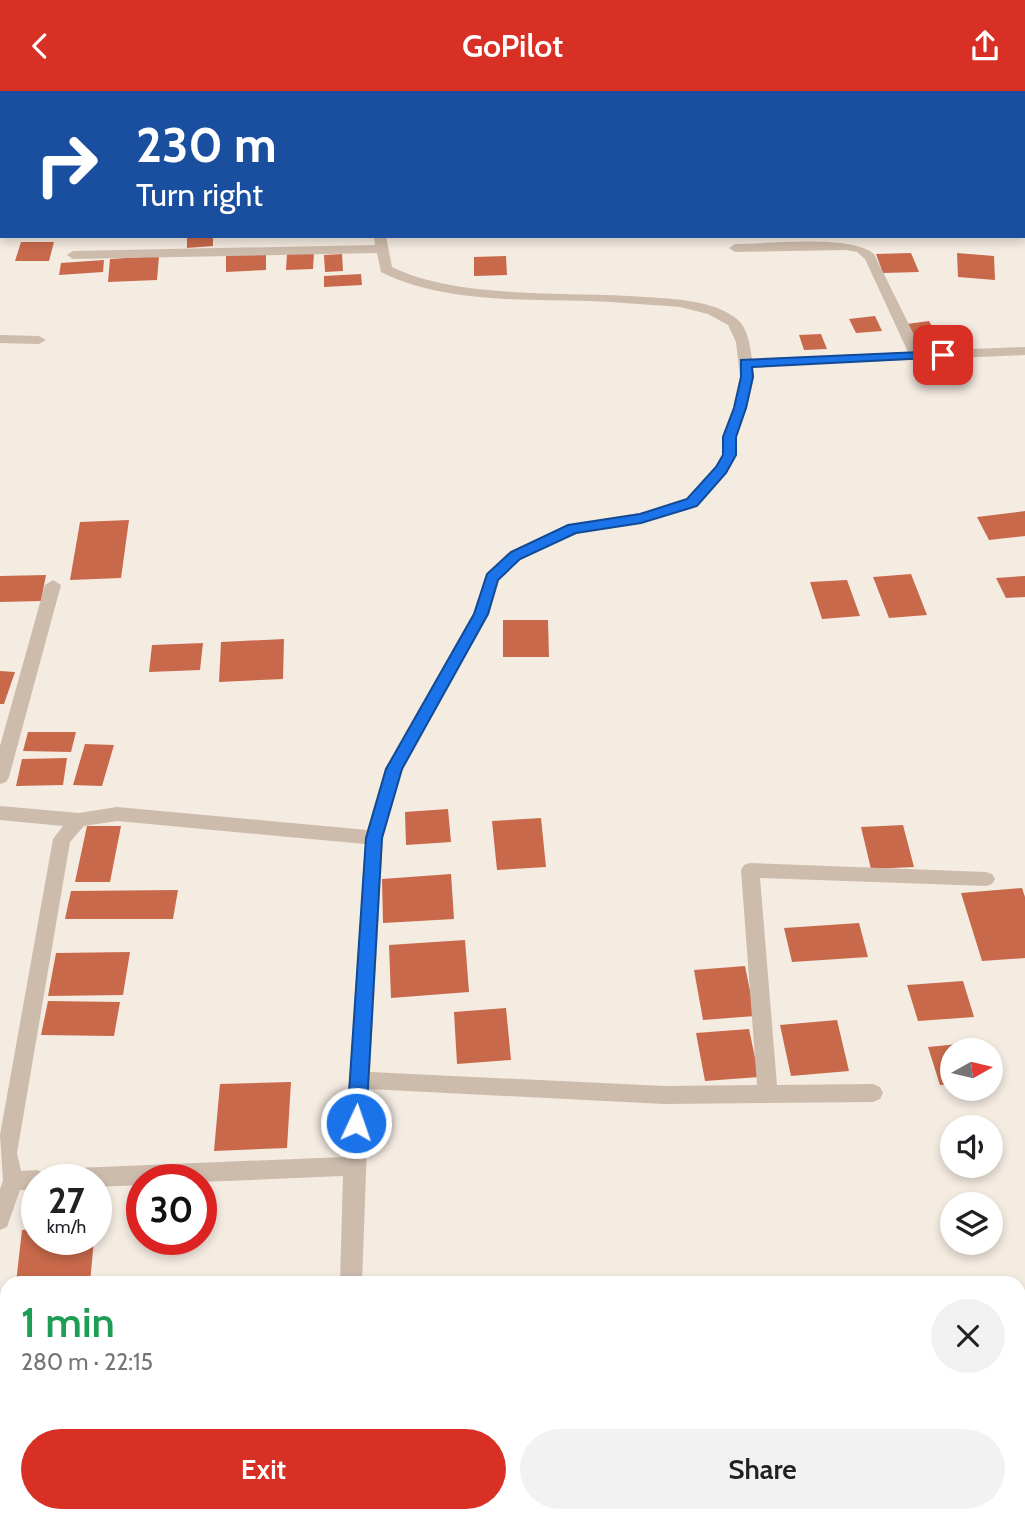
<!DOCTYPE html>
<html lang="en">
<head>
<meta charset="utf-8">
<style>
  :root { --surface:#fff; --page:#f2f2f2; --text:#202124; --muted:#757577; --accent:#d93025 }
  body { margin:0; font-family:Cabin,sans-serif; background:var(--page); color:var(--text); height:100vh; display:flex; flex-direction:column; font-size:26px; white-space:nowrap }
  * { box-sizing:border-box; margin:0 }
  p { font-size:23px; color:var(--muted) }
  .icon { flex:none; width:38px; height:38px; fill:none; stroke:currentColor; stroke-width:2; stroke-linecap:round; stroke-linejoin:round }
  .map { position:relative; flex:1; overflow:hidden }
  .panel { position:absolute; left:0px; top:1185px; width:1026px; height:247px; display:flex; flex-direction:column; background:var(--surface); border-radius:21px 21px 0 0; box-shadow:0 4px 10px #0003 }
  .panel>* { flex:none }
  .banner { position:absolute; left:0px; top:0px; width:1026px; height:147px; box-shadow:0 4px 10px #0003; background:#1a4fa0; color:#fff; overflow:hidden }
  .needle { width:46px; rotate:82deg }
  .buttons { position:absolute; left:940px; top:947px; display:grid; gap:14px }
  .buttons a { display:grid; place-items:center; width:63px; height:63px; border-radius:50%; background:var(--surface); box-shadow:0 4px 10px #0003; font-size:35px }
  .speed { position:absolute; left:21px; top:1073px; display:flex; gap:14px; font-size:35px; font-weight:700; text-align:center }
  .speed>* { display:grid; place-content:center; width:91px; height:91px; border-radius:50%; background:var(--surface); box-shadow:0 4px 10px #0003; line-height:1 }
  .speed small { font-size:18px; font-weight:400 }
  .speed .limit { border:10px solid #d22; background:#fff; color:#111 }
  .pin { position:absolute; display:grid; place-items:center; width:60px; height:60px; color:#fff; margin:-30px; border-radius:14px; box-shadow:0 4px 10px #0006 }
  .me { position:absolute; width:77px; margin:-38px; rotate:3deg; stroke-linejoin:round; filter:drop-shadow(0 0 5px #0008) }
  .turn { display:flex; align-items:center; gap:24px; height:147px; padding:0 21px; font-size:32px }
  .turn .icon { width:91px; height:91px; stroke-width:2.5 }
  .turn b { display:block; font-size:49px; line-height:60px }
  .round { display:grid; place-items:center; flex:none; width:74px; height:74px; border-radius:37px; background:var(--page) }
  .head { display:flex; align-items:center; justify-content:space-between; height:119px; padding:0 21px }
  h1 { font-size:42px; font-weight:600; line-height:52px; color:#1e9e55 }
  .button { display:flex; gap:14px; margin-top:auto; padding:14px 21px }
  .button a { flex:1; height:80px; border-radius:42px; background:var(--accent); color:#fff; font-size:28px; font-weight:600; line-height:80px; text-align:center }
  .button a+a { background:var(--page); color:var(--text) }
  header { display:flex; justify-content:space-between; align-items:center; height:91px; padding:0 21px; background:var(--accent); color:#fff; font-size:32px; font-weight:600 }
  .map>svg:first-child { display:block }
  .building { fill:#c8694b }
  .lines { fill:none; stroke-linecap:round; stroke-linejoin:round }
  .minor { fill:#cdbbac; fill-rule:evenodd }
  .secondary { fill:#a18a7d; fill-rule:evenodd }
  .route { fill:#1a73e8; stroke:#114b97; stroke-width:2 }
</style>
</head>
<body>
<header><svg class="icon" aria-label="back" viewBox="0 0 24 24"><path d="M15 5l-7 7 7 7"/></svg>GoPilot<svg class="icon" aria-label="share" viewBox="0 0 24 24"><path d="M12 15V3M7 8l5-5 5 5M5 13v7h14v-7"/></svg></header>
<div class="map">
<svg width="1025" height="1431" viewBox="0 0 1025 1431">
  <rect width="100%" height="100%" fill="#f4ebe1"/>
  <!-- building -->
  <path class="building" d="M187,145h26v10l-26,2z
    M21,151h33l-5,19h-34z
    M266,161v18l-40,2v-17z
    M287,162h27l-1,16 -27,1z
    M911,162l8,19 -36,1 -7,-19z
    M957,162l37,3 1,24 -37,-3z
    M342,163l1,17 -18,1 -1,-17z
    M159,165l-2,24 -49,2 2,-23z
    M506,165l1,19 -33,1v-19z
    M104,169l-1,12 -44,3 2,-12z
    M361,183l1,11 -38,2v-11z
    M875,225l7,15 -26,2 -7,-14z
    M929,230l13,22 -22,2 -13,-21z
    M821,243l6,15 -23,1 -5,-15z
    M1025,420v25l-36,4 -12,-23z
    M129,429l-8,58 -51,2 10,-58z
    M911,483l16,41 -38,3 -16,-41z
    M46,484l-5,26 -41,1v-26z
    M1025,485v21l-19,1 -10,-20z
    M847,489l13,36 -38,3 -12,-37z
    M503,529h45l1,37h-46z
    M284,548l-1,40 -64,3 2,-40z
    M203,552l-3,27 -51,2 3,-27z
    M0,580l15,1 -11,32h-4z
    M28,641h48l-5,20 -48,-1z
    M85,653l29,1 -12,41 -29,-1z
    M67,667l-4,27 -47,1 6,-27z
    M448,718l3,33 -45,3 -1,-33z
    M541,727l5,49 -49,3 -5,-49z
    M903,734l11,42 -43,2 -10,-42z
    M87,735h34l-11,56h-35z
    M451,783l3,45 -71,4 -1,-44z
    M1022,797l3,9v61l-43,3 -21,-68z
    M178,799l-5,29h-108l6,-28z
    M859,832l9,34 -76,5 -8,-34z
    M465,849l4,52 -78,6 -2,-53z
    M130,861l-7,43 -75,1 8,-43z
    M745,875l10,50 -52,4 -9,-50z
    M963,890l11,36 -56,4 -11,-36z
    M48,910l72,1 -6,34 -73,-1z
    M506,917l5,52 -54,4 -3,-52z
    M837,929l12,51 -58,5 -11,-51z
    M749,938l10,48 -54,4 -9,-48z
    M979,951l3,8h-30v34l-12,1 -12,-38z
    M291,991l-4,66 -73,3 6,-67z
    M37,1138v10h57l-4,44h-74l6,-53z
    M1019,1317l6,21v43h-7z"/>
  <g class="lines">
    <!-- minor -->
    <path class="minor" d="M144,0h12v2h-12z
      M352,0h23l-24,2z
      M931,0h12v2h-11z
      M0,42h2l-2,7z
      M374,145h12l6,31c67,33 178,24 253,30 30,2 68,3 92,22 11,9 13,27 15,40l156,-7 -43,-93 -8,-7 -11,-2 -111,2 -6,-4 6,-4c33,0 116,-10 139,10l48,97 103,-4v8l-272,12 1,10 -7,31 -11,29v18l-10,18 -29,32 -56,18 -65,11 -56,25 -21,21 -10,34 -87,155 -19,69 -13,234 294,14 93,-1 -16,-215 3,-5 6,-2 236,9 6,2 3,5 -3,5 -6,2 -226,-8 17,207 96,-1 7,3 3,6 -3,6 -7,3 -209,2 -295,-15 -7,194h-22l3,-107 -142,6v-3h-59v6l-46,2v-8h-59v11h-17l-13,37 -7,3v-41l3,-8 -3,-46 53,-296 10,-13 -63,-6v-14l79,7 38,-6 250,23 18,-61 88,-155 14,-40 23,-23 58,-26 72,-12 47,-14 28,-31 7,-13v-18l11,-29 7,-31 -4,-35 -8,-17 -20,-11 -28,-7c-30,-2 -61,-5 -92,-6 -67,-2 -145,2 -207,-29l-4,-19 -304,6 -6,-4 6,-4 302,-6zM117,730l248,23 -21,313 -292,12 -8,4 -7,-3 -16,1 -4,-18 53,-311 14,-16z
      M0,244l39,1 7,4 -7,4 -39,-1z
      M53,489l8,5 -52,192 -3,5 -6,2v-38l45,-161z
      M340,1424h24l1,7h-24z"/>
    <!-- secondary -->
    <path class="secondary" d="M870,0h21l1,2h-20z
      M959,0h23l-24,2z"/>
  </g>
  <!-- route -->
  <path class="route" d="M943,260l6,4 -1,2 -196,10 1,10 -7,31 -10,29v18l-10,18 -29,33 -56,17 -65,10 -56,26 -22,21 -10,34 -86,155 -20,69 -16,285 -3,6 -7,3 -6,-3 -3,-6 19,-285 20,-69 88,-155 13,-40 24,-22 57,-27 72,-11 47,-15 29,-32 7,-12v-18l11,-29 7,-31v-17z"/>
</svg>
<div class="buttons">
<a><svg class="needle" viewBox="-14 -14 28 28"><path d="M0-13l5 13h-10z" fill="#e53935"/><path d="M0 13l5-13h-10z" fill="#757577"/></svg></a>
<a><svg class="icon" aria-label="sound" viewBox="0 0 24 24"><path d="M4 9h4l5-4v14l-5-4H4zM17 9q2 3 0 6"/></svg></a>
<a><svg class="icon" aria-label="layers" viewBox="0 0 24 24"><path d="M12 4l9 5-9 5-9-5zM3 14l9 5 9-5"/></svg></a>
</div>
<div class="speed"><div>27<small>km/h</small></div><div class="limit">30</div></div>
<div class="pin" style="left:943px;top:264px;background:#d93025"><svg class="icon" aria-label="arrive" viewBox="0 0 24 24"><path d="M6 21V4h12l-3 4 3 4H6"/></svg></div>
<svg class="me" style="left:356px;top:1032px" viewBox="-20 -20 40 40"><circle r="17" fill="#1a73e8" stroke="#fff" stroke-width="3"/><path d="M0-11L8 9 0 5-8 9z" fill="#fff"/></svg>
<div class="banner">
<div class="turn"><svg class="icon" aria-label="right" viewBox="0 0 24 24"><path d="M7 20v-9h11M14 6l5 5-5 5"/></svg><div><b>230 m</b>Turn right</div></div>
</div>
<section class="panel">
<div class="head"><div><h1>1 min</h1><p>280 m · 22:15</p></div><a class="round"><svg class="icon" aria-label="close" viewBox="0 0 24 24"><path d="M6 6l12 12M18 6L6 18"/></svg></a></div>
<div class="button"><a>Exit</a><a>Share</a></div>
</section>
</div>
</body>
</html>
